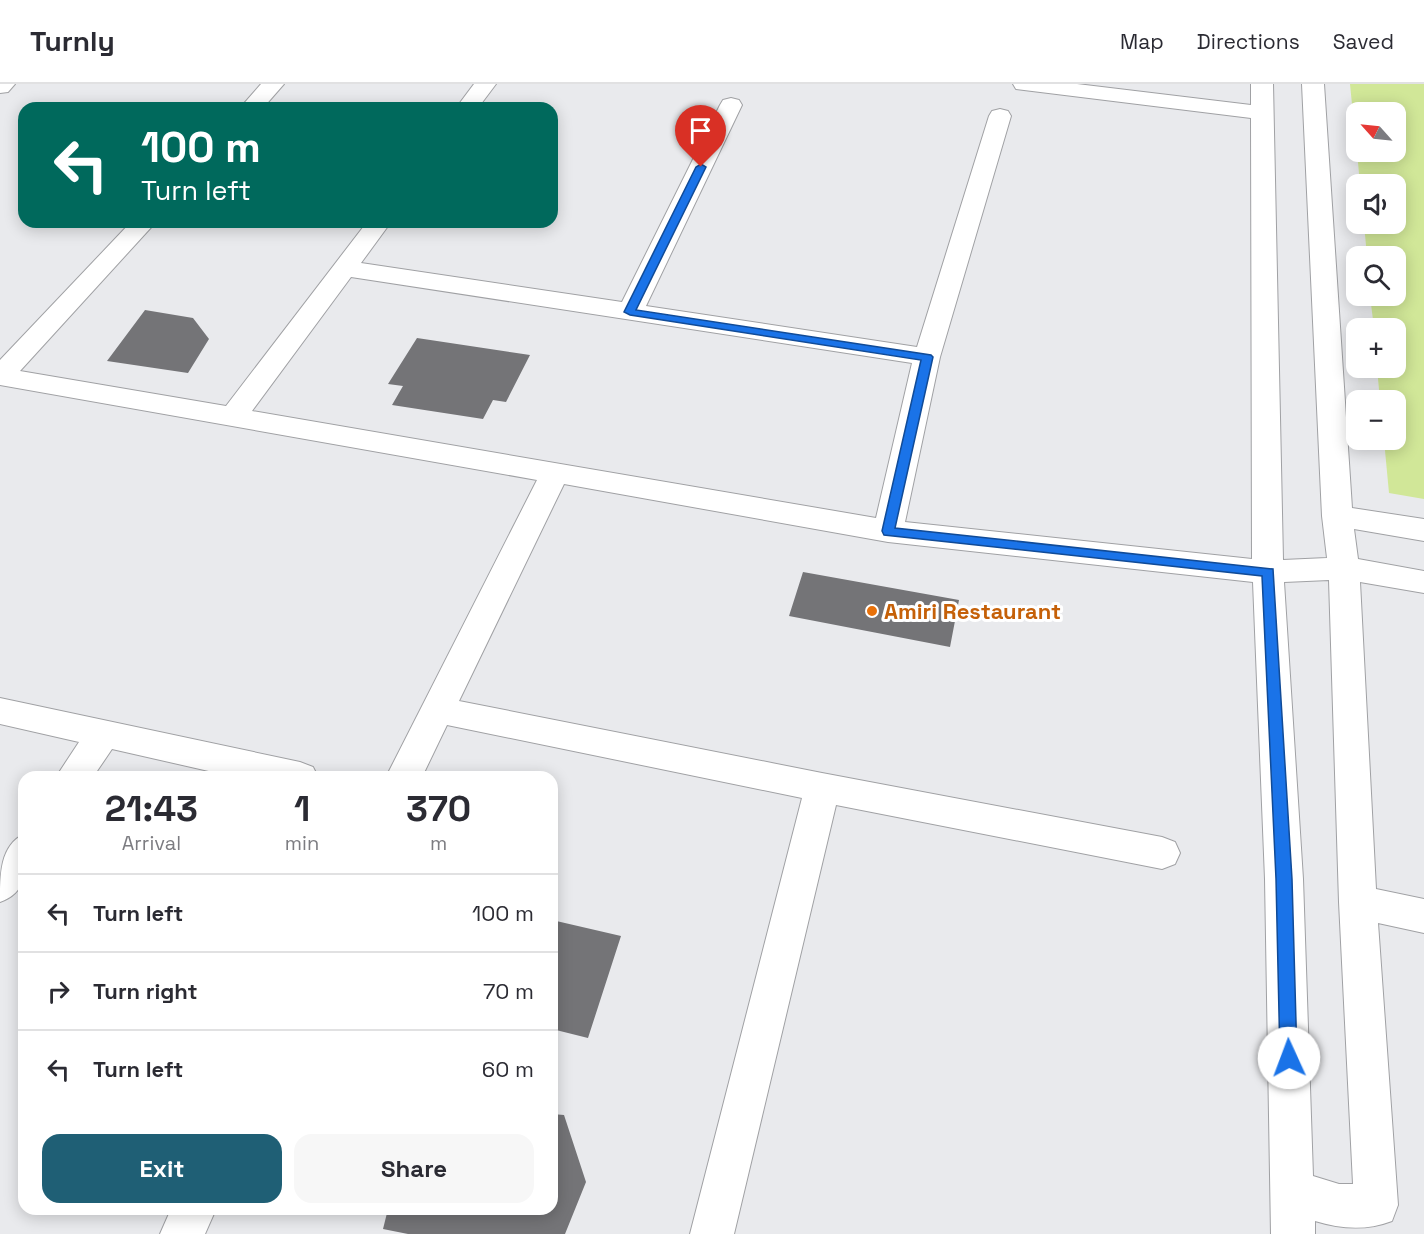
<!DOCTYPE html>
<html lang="en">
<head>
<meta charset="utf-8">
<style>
  :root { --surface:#fff; --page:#f7f7f7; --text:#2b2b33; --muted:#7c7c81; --line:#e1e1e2; --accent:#1f5f75 }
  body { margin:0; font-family:"Space Grotesk",sans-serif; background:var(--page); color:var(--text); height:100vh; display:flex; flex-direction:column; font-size:22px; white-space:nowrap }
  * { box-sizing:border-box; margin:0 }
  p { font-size:20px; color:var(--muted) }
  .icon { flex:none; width:33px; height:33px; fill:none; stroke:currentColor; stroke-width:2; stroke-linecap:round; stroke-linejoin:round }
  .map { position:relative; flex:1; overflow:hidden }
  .side { position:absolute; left:18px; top:687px; width:540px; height:444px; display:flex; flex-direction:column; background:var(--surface); border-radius:18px; box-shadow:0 3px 15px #0003 }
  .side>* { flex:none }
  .guide { position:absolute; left:18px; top:18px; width:540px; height:126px; border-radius:18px; box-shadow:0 3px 15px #0003; background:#00695c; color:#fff; overflow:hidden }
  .needle { width:39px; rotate:297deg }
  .fabs { position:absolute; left:1346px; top:18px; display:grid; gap:12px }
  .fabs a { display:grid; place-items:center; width:60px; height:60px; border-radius:12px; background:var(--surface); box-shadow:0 3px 15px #0003; font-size:30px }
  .pin { position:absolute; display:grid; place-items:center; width:51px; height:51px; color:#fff; margin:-62px -26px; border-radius:50% 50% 50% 0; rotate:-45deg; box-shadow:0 0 6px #0007 }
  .pin .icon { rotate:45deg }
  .me { position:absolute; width:66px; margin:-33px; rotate:358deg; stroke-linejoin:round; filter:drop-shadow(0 0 4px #0008) }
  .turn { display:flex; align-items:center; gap:21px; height:126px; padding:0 24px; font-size:27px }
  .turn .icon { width:78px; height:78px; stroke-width:2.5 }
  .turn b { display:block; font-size:42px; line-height:51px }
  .eta { display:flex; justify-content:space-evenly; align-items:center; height:102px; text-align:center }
  .eta b { font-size:36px; font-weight:800; line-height:42px }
  .primary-button { display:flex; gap:12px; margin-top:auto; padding:12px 24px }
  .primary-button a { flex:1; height:69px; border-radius:18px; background:var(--accent); color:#fff; font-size:24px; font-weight:800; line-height:69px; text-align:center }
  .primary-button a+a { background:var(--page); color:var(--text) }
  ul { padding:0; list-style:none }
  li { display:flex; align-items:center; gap:18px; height:78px; padding:0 24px; border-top:2px solid var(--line) }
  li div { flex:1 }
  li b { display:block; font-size:22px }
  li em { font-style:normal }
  header { display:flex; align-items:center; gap:36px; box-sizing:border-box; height:84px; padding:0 30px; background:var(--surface); border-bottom:2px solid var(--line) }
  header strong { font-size:28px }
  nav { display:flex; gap:33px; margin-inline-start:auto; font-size:21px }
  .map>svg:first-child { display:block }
  .green { fill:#d1e798 }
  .building { fill:#747477 }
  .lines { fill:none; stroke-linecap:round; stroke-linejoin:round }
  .street-casing { stroke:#a0a1a4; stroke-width:2 }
  .street { fill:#fff; fill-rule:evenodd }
  .route { fill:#1a73e8; stroke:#114b97; stroke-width:1.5 }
  .food-dot { fill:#e8710a; stroke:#fff; stroke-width:2 }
  .labels { text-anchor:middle; stroke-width:6; stroke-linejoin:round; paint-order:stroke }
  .food-label { font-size:22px; font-weight:bold; fill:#c56008; stroke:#fff; text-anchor:start }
</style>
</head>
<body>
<header>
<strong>Turnly</strong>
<nav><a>Map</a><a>Directions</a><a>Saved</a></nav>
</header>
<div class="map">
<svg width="1424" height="1150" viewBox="0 0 1424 1150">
  <rect width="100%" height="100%" fill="#e9eaed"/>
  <!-- green -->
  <path class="green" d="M1350,0h74v415l-35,-6 -5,-53h11v-40h-15l-3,-32h18v-40h-21l-4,-32h25v-40h-28l-3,-32h31v-40h-35l-3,-32h38v-40h-39v33z"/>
  <!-- building -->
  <path class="building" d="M145,226l48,8 16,21 -21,34 -81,-12z
    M417,254l113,17 -24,47 -13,-2 -10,19 -91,-14 11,-19 -15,-2z
    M803,488l156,28 -9,47 -161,-31z
    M552,836l69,16 -33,102 -36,-9z
    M552,1030l12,1 22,67 -21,52h-157l-25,-5 5,-20h164z"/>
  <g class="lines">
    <!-- street casing -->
    <g class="street-casing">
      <path id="street" d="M0,0h15l-7,8 -8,1z
        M261,0h23l-21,24h-23z
        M474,0h22l-18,24h-22z
        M1013,0h64l174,21v-21h22l10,476 44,-2 -5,-42 -20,-432h22l28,424 72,11v22l-70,-12 4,30 66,12v22l-64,-11 16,307 48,10v34l-46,-10 20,282 -6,16c-26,10 -51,8 -77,0v13h-44l-6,-355 -12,-297 -365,-40 -324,-58 -105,217 363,72 340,64 13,5 5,11 -5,11 -13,5 -326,-64 -102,429h-44l112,-436 -355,-73 -25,52h-36l151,-297 -537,-95v-25l131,-138h25l-136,149 206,35 141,-184h24l-30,41 261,39 98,-197 3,-5 8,-2 8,2 3,5 -96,201 271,41 72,-231 3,-5 8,-2 8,2 3,5 -71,241 -35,165 347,37 -1,-441 -227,-28 -8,-1zM351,193l561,86 -36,155 -624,-107zM1329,496l10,322 14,282h-14l-26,-8 -10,-297 -19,-297z
        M0,614l300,64 13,5 5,10h-83l-123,-28 -19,28h-37l23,-35 -79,-18z
        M24,750c0,29 8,57 -24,68 0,-28 0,-56 24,-68z
        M171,1125h45l-11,25h-45z"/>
    </g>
    <!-- street -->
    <use href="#street" class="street"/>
  </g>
  <!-- route -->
  <path class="route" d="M701,80l5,3 -70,143 295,45 2,2 -38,171 378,41 19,310 5,179 -2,6 -6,2 -6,-2 -3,-6 -4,-179 -14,-303 -378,-41 -2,-4 39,-171 -291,-45 -6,-3 72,-145z"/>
  <!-- markers -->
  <circle class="food-dot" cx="872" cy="527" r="6"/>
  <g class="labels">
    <!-- food labels -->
    <g class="food-label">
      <text x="884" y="535">Amiri Restaurant</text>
    </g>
  </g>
</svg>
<div class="fabs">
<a><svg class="needle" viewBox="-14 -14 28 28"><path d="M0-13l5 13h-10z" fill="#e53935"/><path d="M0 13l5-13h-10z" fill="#7c7c81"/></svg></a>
<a><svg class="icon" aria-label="sound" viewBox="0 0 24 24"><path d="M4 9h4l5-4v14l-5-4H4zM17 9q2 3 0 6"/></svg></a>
<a><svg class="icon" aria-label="search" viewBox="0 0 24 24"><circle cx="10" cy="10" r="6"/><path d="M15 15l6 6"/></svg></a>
<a>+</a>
<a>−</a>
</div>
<div class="pin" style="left:701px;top:83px;background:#d93025"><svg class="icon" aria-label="arrive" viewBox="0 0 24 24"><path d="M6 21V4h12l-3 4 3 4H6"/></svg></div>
<svg class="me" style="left:1289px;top:974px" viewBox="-20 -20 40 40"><circle r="19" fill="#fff"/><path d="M0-13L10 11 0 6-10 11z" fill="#1a73e8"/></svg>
<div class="guide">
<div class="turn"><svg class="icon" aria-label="left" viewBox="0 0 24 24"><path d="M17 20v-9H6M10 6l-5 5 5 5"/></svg><div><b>100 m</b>Turn left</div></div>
</div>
<section class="side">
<div class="eta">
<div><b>21:43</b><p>Arrival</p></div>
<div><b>1</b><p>min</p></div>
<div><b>370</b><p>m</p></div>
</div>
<ul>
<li><svg class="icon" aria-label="left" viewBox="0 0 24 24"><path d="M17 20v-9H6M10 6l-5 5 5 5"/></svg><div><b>Turn left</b></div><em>100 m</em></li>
<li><svg class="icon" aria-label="right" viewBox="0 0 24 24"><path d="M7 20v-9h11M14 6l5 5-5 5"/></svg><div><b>Turn right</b></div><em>70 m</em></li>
<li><svg class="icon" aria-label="left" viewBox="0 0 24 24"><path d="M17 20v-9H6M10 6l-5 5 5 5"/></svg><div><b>Turn left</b></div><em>60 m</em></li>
</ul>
<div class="primary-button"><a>Exit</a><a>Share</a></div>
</section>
</div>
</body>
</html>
